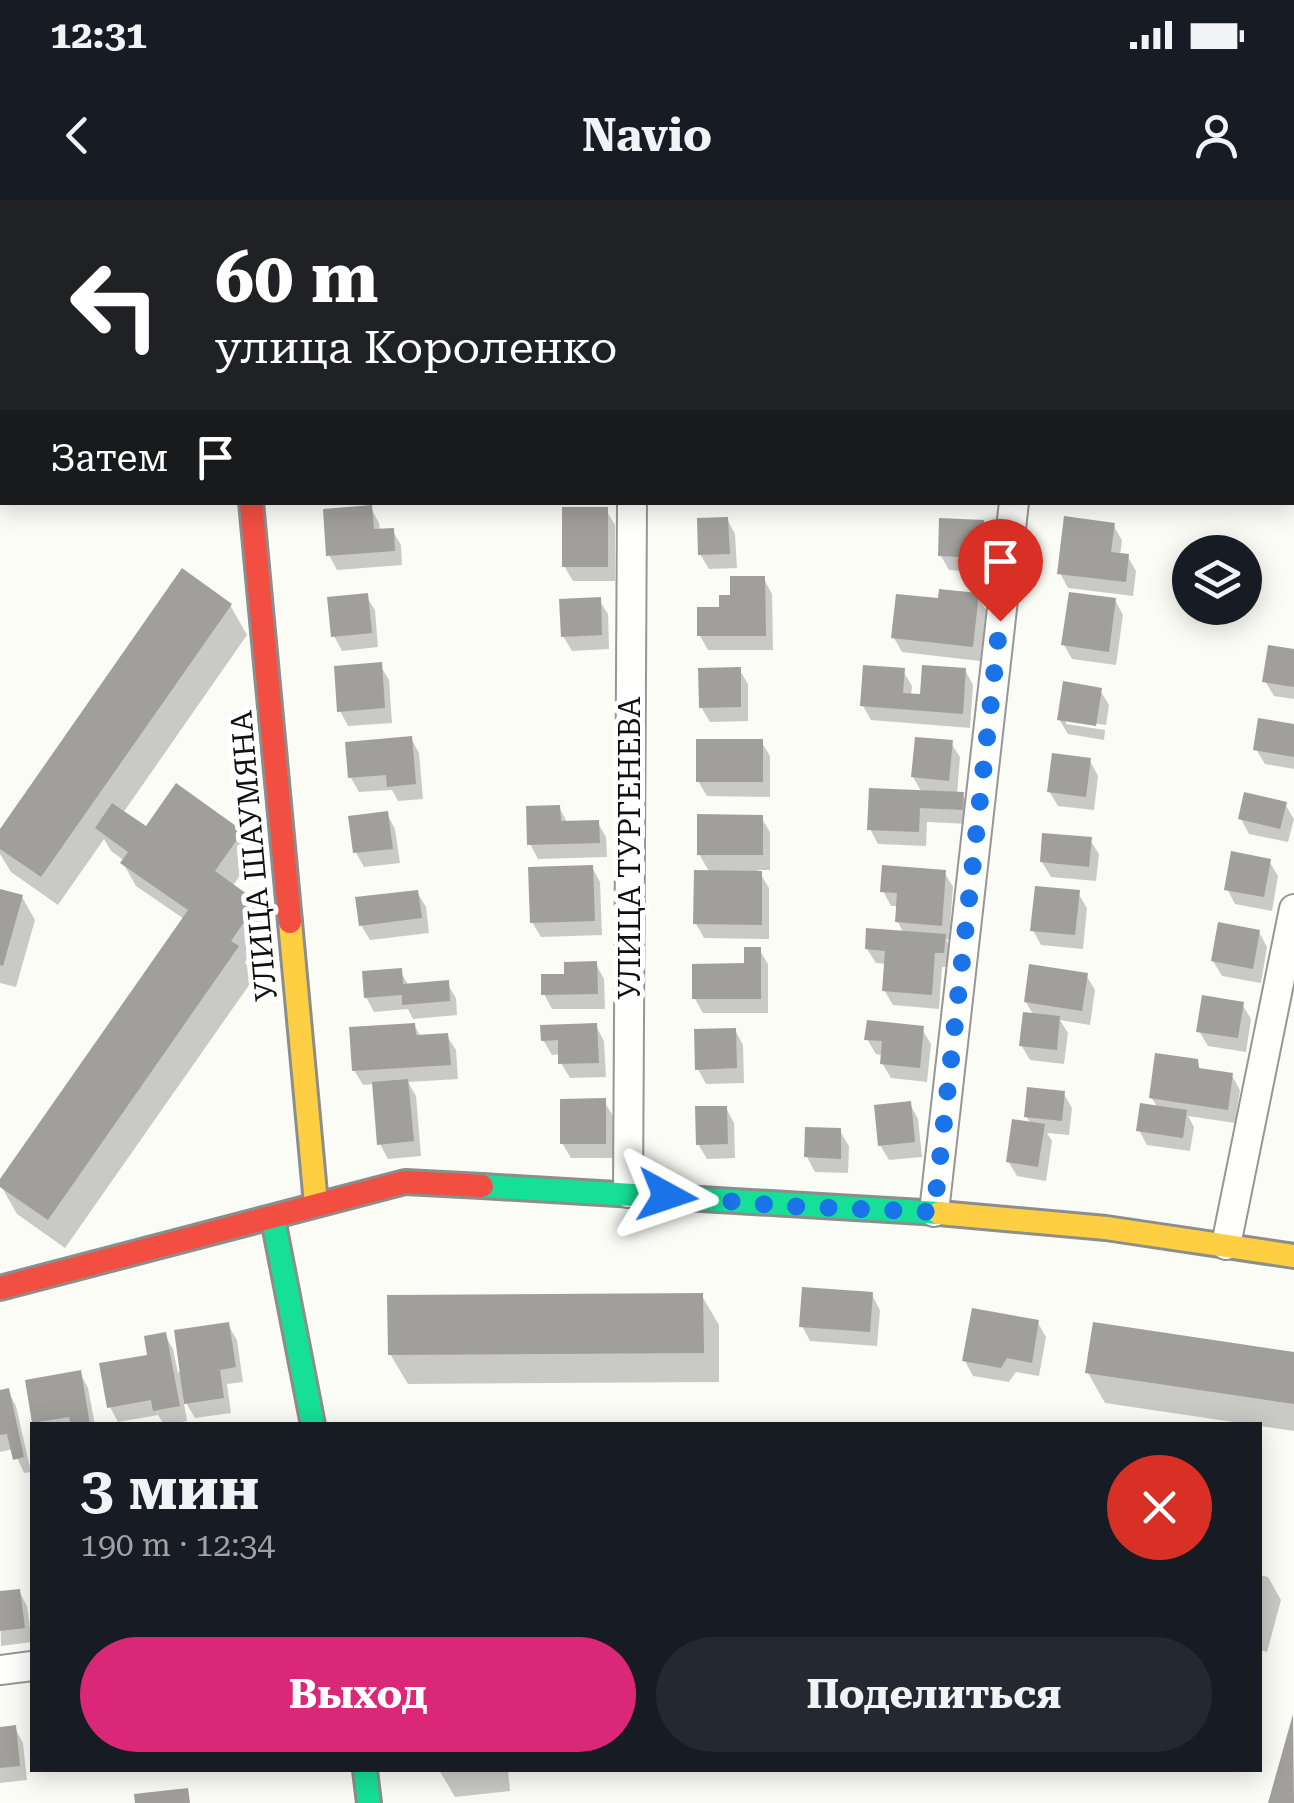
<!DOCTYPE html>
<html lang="ru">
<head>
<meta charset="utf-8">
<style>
  :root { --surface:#171b24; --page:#242831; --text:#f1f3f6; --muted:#9ea1a6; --accent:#db2777 }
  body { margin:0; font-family:"Roboto Serif",serif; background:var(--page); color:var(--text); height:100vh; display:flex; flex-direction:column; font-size:38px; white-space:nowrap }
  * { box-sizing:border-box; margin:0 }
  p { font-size:32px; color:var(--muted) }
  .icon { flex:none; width:55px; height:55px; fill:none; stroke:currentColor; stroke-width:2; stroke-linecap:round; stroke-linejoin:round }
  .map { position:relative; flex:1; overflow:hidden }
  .drawer { position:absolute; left:30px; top:1222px; width:1232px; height:350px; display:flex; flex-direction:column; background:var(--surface); border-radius:0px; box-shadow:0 5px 25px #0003 }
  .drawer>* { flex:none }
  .banner { position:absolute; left:0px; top:0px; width:1295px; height:305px; box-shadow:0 5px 25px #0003; background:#202124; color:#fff; overflow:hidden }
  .fabs { position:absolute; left:1172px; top:335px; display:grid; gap:20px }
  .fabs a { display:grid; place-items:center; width:90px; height:90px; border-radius:50%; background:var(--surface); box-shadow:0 5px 25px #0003; font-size:50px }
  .pin { position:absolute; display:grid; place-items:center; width:85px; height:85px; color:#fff; margin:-102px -42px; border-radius:50% 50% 50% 0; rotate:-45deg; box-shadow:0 0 10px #0007 }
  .pin .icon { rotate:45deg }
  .me { position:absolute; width:110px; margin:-55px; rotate:95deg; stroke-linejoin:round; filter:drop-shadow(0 0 8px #0008) }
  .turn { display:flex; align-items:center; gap:35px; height:210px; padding:0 50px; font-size:45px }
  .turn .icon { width:130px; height:130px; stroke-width:2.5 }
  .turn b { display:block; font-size:70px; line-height:85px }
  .then { display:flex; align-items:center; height:95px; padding:0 50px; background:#0003; gap:20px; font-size:38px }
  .round { display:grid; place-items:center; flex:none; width:105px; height:105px; border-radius:52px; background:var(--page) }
  .headline { display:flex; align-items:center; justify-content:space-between; height:170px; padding:0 50px }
  h1 { font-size:60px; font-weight:700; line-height:75px }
  .cta { display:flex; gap:20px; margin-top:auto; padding:20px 50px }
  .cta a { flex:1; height:115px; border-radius:60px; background:var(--accent); color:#fff; font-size:40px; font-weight:700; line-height:115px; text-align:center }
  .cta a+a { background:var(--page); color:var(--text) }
  .status { display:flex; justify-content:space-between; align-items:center; height:70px; padding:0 50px; background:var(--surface); direction:ltr }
  .status svg { height:28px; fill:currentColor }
  header { display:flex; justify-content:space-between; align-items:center; height:130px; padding:0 50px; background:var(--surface); font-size:45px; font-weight:700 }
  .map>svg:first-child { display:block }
  .shadow { fill:#0003 }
  .building { fill:#a09f9c }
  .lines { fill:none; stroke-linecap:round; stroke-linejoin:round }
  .street-casing { stroke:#969694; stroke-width:32 }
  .fast-casing { stroke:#8d8d8b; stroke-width:28 }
  .slow-casing { stroke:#8d8d8b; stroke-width:28 }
  .jam-casing { stroke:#8d8d8b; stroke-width:28 }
  .street { stroke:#fffffe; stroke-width:28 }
  .fast { stroke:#16e098; stroke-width:22 }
  .slow { stroke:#ffcf43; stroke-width:22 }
  .jam { stroke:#f24e42; stroke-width:22 }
  .route { stroke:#1a73e8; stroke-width:18; stroke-dasharray:0 32.4 }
  .labels { text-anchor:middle; stroke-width:10; stroke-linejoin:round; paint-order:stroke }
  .street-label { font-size:30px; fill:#101010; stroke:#fff }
</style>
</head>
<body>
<div class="status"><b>12:31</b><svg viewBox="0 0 49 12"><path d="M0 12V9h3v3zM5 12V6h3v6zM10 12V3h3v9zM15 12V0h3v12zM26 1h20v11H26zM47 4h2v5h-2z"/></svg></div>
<header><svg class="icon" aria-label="back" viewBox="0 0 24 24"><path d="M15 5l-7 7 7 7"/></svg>Navio<svg class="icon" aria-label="person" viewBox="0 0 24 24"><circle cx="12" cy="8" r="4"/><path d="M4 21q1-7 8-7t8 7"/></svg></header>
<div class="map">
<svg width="1294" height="1603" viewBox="0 0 1294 1603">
  <rect width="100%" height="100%" fill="#fcfcf7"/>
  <!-- shadow -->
  <path class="shadow" d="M703,0h45l1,2h-46z
    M1009,0h35v2h-35z
    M371,308l8,15 1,8 12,-1 9,15 1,20 -65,5 -8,-15z
    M606,310l9,15v56h-42l-9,-15z
    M727,319l8,15 2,34 -28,1 -9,-15z
    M982,322l9,15 -2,50 -18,-1 -9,-15 -13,-1 -8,-14z
    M1113,325l9,15 -2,16 8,1 8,14 -3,25 -65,-8 -8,-15z
    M764,379l8,15 1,56h-65l-8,-14 33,-39z
    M366,396l9,14 3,37 -36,4 -8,-15z
    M977,396l9,14 -6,51 -78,-9 -8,-14z
    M599,400l9,14 1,35 -37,2 -9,-15z
    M1115,400l8,15 -7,50 -44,-6 -8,-14z
    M230,405l17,30 -124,178 23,17 95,3 13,22 -22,32 25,17 13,22 -25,36 9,16 -189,270 -48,-34 -17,-30 184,-265 -48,-33 -13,-23 2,-2 -14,-10 -7,-12 -46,66 -47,-33 -11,-18v-21z
    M1294,452v47l-20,-3 -9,-15z
    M380,465l9,15 3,43 -44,3 -8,-15z
    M739,469l9,15v37l-38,1 -9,-15z
    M965,470l8,15 -3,43 -99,-8 -8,-14 40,-35 9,15 -1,10 12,1z
    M1100,490l9,15 -3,20 -40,-6v5l39,6 -1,10 -36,-6 -9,-15z
    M1294,526v43l-29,-5 -9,-15z
    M411,538l8,15 4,46 -25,2 -6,-11 -33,2 -8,-14z
    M761,541l9,15v41l-63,-1 -9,-15z
    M951,543l9,14 -3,37h5l9,15 -1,15 -43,-2 -1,24 -48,-2 -8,-15 52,-36 -9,-16z
    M1090,561l8,15 -4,34 -36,-4 -9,-15z
    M1285,604l9,15 -6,23 -39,-8 -8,-15z
    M559,607l9,17 30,-1 8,14 1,20 -69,2 -8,-15z
    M387,614l8,15 5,34 -36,4 -8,-14z
    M761,617l9,15v38h-12l11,18v51l-65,-1 -8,-14 14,-51 -11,-19z
    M1090,640l9,14 -3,27 -45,-4 -9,-15z
    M1269,661l9,15 -6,35 -37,-7 -8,-15z
    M592,667l8,15 2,53 -61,2 -9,-15z
    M944,672l9,15 -4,53 -3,-1 7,13 -1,15h-10l-3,42 -46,-4 -9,-15 2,-26 -10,-1 -9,-14 37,-15 -6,-12 1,-16h-8l-8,-15z
    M0,691l22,6 13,23 -19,67 -16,-4z
    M417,692l9,15 3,26 -59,7 -9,-15z
    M1078,693l9,15 -4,41 -42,-4 -8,-15z
    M1259,732l8,15 -6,36 -39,-7 -9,-15z
    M759,749l9,15v49h-65l-8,-14 51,-33z
    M596,764l8,15 1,30h-53l-8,-15 22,-18z
    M400,771l9,15 38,-3 9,15 1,17 -44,4 -5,-10 -34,3 -8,-15z
    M1086,775l9,15 -5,35 -30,-5 8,13 -4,31 -34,-4 -9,-15 13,-29 -8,-14z
    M1242,804l9,15 -5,33 -38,-6 -9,-15z
    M414,825l7,12 26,-1 9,14 2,29 -50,3 8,14 5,60 -33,3 -8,-15 -6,-60 -11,1 -9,-15z
    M596,826l8,15 2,36 -36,1 -9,-15v-9l-9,1 -9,-15z
    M922,829l9,15 -4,38 -36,-4 -9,-15 1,-8 -7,-1 -9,-15z
    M735,830l8,15 1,38 -38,1 -8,-15z
    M1196,862l5,9 31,5 8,14 -5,33 -47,-7 6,11 -4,24 -43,-6 -8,-15 19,-22 -7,-11z
    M1064,894l8,14 -3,27 -22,-2 5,8 -6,40 -29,-5 -9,-15 23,-37 -5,-8z
    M604,901l9,15v42h-42l-9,-15z
    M910,904l8,15 4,38 -33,3 -9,-15z
    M726,908l8,15 1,35 -28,1 -9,-15z
    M840,931l9,15 -1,27 -33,-1 -8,-15z
    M872,1095l8,15 -3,36 -67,-5 -8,-15z
    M702,1096l17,29v57l-311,2 -18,-30z
    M1038,1123l8,14 -7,39 -23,-4 -7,10 -36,-6 -8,-15z
    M228,1125l9,15 6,42 -16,2 4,29 -36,5 -12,-20 4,23 -23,4 -6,-10 -40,7 -8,-15 55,-72 8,14 5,24z
    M1294,1154v77l-189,-28 -17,-30z
    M80,1173l8,15 7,37h-59l-9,-43z
    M8,1191l8,15 15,66 -7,1 -11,-24 -13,3v-59z
    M1260,1375l8,2 13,23 -14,52 -7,-2z
    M19,1391l8,15 5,36 -31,4 -1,-52z
    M15,1528l8,15 4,37 -27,3v-54z
    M439,1570h69l2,21 -55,6z"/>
  <!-- building -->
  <path class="building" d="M372,305l2,24 20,-1 1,23 -69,5 -3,-47z
    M562,307h46v60h-46z
    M1064,316l51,7 -4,29 18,2 -3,28 -69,-8z
    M728,317l2,37 -32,1 -1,-37z
    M939,318l45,2 -2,53 -22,-1v-15l-22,-1z
    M182,368l50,36 -191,273 -41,-28v-20z
    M730,376h35l1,60h-69v-29h22v-12h11z
    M939,389l40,4 -6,54 -82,-9 5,-44 42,4z
    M1069,392l47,6 -7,54 -48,-7z
    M368,393l4,40 -41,4 -4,-40z
    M601,397l1,38 -41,2 -2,-38z
    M1268,445l26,4v38l-32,-5z
    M382,462l3,46 -48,4 -3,-46z
    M863,465l42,3 -2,25 17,1 2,-29 44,3 -3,46 -103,-8z
    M741,467v40l-42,1 -1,-40z
    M1063,481l39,7 -6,38 -39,-6z
    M1258,518l36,6v33l-41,-7z
    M412,536l4,48 -29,3 -1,-12 -38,3 -3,-36z
    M915,537l38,3 -4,41 -38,-4z
    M696,539h67v43h-67z
    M1052,553l39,5 -5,39 -39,-5z
    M176,583l67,48 -28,40 43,31 -27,39 8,5 -191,274 -48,-33v-8l188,-269 -68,-47 8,-11 -33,-24 17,-25 34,23z
    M869,588l95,4 -1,18 -43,-2 -1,24 -52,-2z
    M1244,592l43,10 -7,27 -42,-10z
    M560,605l1,16 38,-1 1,23 -73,2 -1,-39z
    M388,611l5,38 -40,4 -5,-37z
    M697,614l66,1v40h-66z
    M1042,633l50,4 -3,30 -49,-5z
    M1231,651l40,8 -7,38 -40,-7z
    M593,665l2,56 -65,2 -2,-56z
    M882,665l64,5 -4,56 -47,-4 2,-29 -17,-1z
    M694,670l68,1v54l-69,-1z
    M1035,686l45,4 -5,45 -45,-4z
    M0,689l23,6 -20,71 -3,-1z
    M418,690l4,28 -63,8 -4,-29z
    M1218,722l42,8 -7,39 -42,-8z
    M866,728l80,6 -2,19h-9l-3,42 -50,-4 3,-40 -20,-2z
    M744,747h17v52h-69v-35l52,-1z
    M597,761l1,33 -57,1v-21h23v-12z
    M1029,764l59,9 -6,38 -58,-9z
    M402,768l1,16 46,-4 1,21 -48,4v-10l-38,3 -2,-27z
    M1202,795l42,7 -6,36 -42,-6z
    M1023,812l37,4 -3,34 -38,-4z
    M867,820l57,6 -4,42 -40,-4 2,-23 -18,-1z
    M415,823l1,12 32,-2 3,32 -99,6 -3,-44z
    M597,823l2,40 -41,1v-24l-17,1 -1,-16z
    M736,828l1,40 -42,2 -1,-41z
    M1155,853l43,6 1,9 34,5 -5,37 -79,-12z
    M408,879l6,62 -37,4 -5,-63z
    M1027,887l38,4 -3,30 -38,-4z
    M606,898v46h-46v-45z
    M911,901l4,41 -37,4 -4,-41z
    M1140,903l47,7 -4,28 -47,-7z
    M695,906h32l1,38 -32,1z
    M1012,919l33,5 -7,43 -32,-5z
    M805,927l36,1v31l-37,-2z
    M802,1087l71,5 -3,40 -71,-5z
    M703,1093l1,60 -316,2 -1,-60z
    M972,1108l67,12 -7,43 -25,-5 -6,10 -39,-7z
    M229,1122l7,45 -16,3 4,28 -40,6 -10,-74z
    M1093,1122l201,30v52l-209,-31z
    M166,1132l14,74 -27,5 -2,-11 -44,8 -8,-45 48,-8 -3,-19z
    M81,1170l9,55h-19l-2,-8 -37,6 -7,-43z
    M9,1188l15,69 -11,3 -6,-26 -7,1v-45z
    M20,1389l5,39 -25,3v-40z
    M1293,1514l1,89h-26z
    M16,1525l4,41 -20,2v-41z
    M188,1588l2,15h-55l-1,-9z"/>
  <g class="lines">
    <!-- street casing -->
    <g class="street-casing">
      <path id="street" d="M635,2v-2
        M0,265l2,-1
        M1292,274h2
        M628,993l4,-691
        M934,1012l80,-710
        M1226,1045l68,-336
        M0,1470l32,-4"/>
    </g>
    <!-- fast casing -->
    <g class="fast-casing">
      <path id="fast" d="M482,986l457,27
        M273,1019l40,206
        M365,1570l4,33"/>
    </g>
    <!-- slow casing -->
    <g class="slow-casing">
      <path id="slow" d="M55,0v2
        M290,722l26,282
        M939,1013l167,15 188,28"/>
    </g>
    <!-- jam casing -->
    <g class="jam-casing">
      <path id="jam" d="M0,234l2,-10
        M251,302l39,420
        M0,1088l405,-106 77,4"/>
    </g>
    <!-- street -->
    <use href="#street" class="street"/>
    <!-- fast -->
    <use href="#fast" class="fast"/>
    <!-- slow -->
    <use href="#slow" class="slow"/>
    <!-- jam -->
    <use href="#jam" class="jam"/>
  </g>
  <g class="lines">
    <!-- route -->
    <path class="route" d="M667,996l119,10 148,6 66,-591"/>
  </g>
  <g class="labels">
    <!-- street labels -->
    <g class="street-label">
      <text transform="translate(630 648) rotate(-90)" y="10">УЛИЦА ТУРГЕНЕВА</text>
      <text transform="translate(254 656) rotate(-95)" y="10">УЛИЦА ШАУМЯНА</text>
    </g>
  </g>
</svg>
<div class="fabs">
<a><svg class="icon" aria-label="layers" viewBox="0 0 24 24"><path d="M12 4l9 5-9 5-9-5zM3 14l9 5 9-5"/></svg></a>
</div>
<div class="pin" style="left:1000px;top:421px;background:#d93025"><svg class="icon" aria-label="arrive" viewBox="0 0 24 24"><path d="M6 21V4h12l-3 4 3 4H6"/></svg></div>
<svg class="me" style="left:667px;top:996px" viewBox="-20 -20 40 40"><path d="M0-17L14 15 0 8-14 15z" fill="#1a73e8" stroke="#fff" stroke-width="4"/></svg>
<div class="banner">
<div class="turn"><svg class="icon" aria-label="left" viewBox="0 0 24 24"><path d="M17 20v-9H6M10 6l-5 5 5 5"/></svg><div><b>60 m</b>улица Короленко</div></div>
<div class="then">Затем<svg class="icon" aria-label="arrive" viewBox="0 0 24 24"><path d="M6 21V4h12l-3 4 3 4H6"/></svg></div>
</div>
<section class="drawer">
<div class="headline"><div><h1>3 мин</h1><p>190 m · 12:34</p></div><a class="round" style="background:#d93025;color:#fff"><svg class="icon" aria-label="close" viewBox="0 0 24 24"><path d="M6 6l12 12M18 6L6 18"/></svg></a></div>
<div class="cta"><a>Выход</a><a>Поделиться</a></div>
</section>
</div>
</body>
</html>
